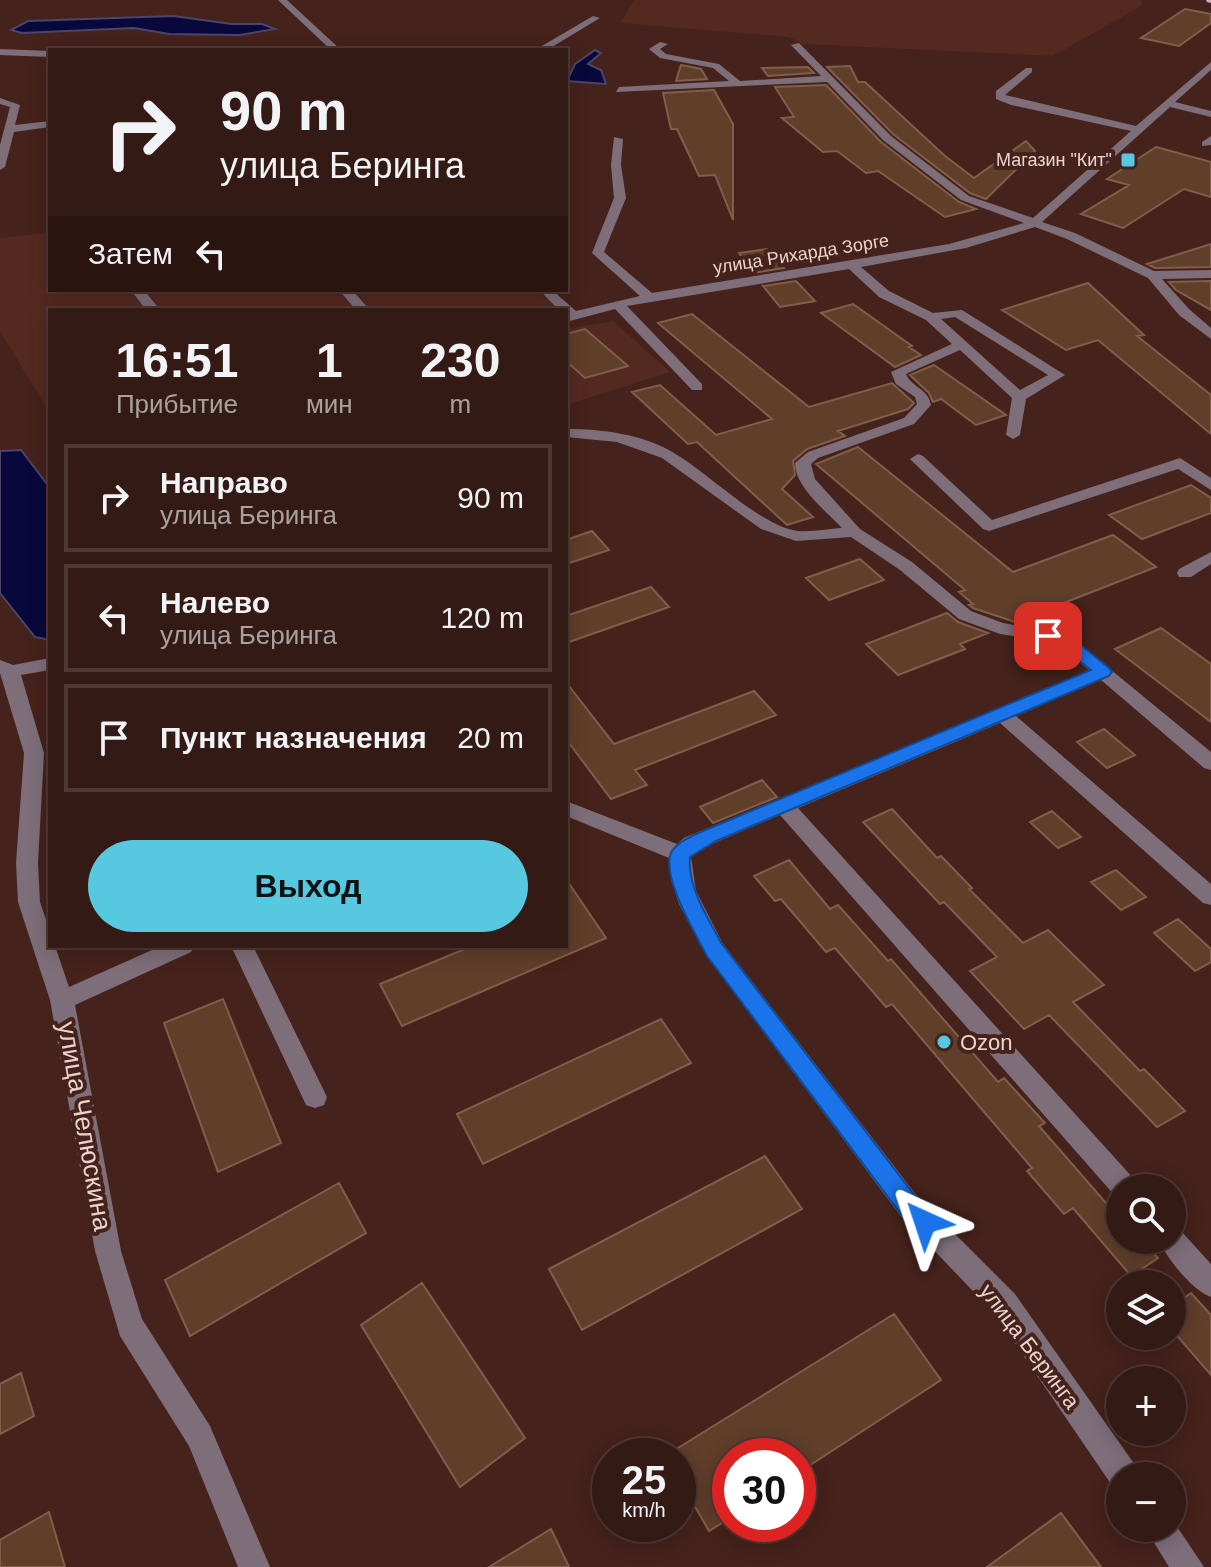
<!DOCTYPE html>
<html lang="ru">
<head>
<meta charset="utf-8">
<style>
  :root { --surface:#341a14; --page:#3f2722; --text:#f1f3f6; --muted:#a9a1a0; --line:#4e3834; --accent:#56c9e0 }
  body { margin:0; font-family:Helvetica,sans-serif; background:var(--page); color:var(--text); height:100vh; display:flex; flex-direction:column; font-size:30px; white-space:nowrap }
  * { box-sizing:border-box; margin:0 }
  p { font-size:26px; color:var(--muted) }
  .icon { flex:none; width:44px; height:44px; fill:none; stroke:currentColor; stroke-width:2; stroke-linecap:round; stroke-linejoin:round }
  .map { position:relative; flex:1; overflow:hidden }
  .panel { position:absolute; left:48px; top:308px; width:520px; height:640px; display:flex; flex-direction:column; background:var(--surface); border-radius:0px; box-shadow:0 4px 20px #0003,0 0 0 2px var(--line) }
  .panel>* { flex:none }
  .top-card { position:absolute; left:48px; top:48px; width:520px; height:244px; border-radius:0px; box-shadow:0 4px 20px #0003,0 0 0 2px var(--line); background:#341a14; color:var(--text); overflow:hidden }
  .buttons { position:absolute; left:1106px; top:1174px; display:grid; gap:16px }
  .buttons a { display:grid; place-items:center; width:80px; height:80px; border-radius:50%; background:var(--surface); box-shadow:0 4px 20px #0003,0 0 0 2px var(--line); font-size:40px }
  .speed { position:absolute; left:592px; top:1438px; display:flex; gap:16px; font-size:40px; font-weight:700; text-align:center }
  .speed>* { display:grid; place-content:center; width:104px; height:104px; border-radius:50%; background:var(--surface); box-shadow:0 4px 20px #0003,0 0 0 2px var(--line); line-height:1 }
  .speed small { font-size:20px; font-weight:400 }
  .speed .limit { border:12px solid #d22; background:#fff; color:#111 }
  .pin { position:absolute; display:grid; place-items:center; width:68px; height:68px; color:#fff; margin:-34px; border-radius:16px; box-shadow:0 4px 12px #0006 }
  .me { position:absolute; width:88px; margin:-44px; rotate:318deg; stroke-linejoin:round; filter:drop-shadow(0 0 6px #0008) }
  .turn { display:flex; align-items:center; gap:28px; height:168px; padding:0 40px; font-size:36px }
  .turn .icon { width:104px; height:104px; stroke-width:2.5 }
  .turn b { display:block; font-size:56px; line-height:68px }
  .then { display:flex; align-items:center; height:76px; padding:0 40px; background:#0003; gap:16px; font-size:30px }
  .eta { display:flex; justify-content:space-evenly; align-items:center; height:136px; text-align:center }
  .eta b { font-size:48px; font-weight:600; line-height:56px }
  .button { display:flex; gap:16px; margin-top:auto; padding:16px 40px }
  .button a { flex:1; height:92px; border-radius:48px; background:var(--accent); color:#111; font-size:32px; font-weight:600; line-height:92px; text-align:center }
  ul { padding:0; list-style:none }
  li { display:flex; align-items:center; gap:24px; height:108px; margin:0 16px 12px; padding:0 24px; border:4px solid var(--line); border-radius:0px }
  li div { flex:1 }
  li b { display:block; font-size:30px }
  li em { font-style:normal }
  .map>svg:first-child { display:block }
  .built { fill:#542920 }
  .water { fill:#08083c; stroke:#4c4568; stroke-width:2 }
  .building { fill:#5f3e2a; stroke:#815e49; stroke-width:2 }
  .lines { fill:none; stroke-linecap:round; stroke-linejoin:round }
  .minor { fill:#7d6e7a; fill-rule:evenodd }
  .major { fill:#cdafc7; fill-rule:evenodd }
  .route { fill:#1a73e8; stroke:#114b97; stroke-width:2 }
  .poi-dot { fill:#56c9e0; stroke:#45221b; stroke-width:3 }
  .labels { text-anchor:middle; stroke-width:8; stroke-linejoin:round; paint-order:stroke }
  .far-poi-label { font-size:18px; fill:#ecd4ce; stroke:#45221b; text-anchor:end }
  .far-street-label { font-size:18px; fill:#ecd4ce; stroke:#45221b }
  .poi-label { font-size:22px; fill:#ecd4ce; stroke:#45221b; text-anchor:start }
  .street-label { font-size:22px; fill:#ecd4ce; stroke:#45221b }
  .near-street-label { font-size:26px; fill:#ecd4ce; stroke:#45221b }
</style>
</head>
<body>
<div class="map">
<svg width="1211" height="1567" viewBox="0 0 1211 1567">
  <rect width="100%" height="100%" fill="#45221b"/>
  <!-- built -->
  <path class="built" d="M634,0h506l3,5 -90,51 -249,-12 -16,-7 -168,-14z
    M50,152v138h486l24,20h-510v104l-50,-83v-93l47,-5z
    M613,321l57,51 -104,33v-76z"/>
  <!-- water -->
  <path class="water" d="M173,16l59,8h30l13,5 -35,6 -71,-1 -35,-6 -112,5 -11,-3 17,-9z
    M595,50l6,3 -13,11 13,6 5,14 -39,-3 8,-17z
    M21,450l29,38v152l-15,-3 -35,-44v-142z"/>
  <!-- building -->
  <path class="building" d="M1185,9l26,5v9l-32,23 -38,-8z
    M681,65l20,4 6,10 -31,2z
    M850,66l8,16h7l80,74 29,22 52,-37 9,10 -49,48 -16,-6 -77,-59 -66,-67z
    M808,67l6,6 -46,3 -6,-8z
    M826,85l55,57 78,60 17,7 -31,8 -67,-46 -12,2 -29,-22 -14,1 -41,-34 12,-1 -19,-30z
    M714,90l19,34v96l-18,-45 -16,1 -22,-47h-6l-8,-36z
    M1156,147l55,15v35l-27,-8 -61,39 -42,-14 48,-29 -22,-6z
    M1211,244v23l-56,1 -8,-4z
    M767,249l17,19 -31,5 -14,-20z
    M796,281l19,20 -35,6 -17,-21z
    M1211,281v29l-35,-20 -7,-8z
    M1088,283l56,52 -7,1 74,59v39l-113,-94 -32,10 -64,-40z
    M853,304l59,42 -3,1 12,8 -26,12 -74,-54z
    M692,314l117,93 83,-24 22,20 -6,6 -70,22 7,5 -38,13 -14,12 2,14 -13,14 31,28 -26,8 -90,-83 -9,2 -56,-52 28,-7 56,50 56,-16 -114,-96z
    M585,329l43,37 -43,12 -19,-17v-27z
    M934,365l72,50 -30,10 -35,-26 -8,3 -4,-9 -19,-18z
    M858,447l155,125 100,-37 43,32 -141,55 -42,-14 -4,-3 4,-1 -14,-12 6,-2 -149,-126z
    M1191,485l20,13v15l-69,26 -33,-24z
    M592,531l17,19 -43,14v-24z
    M860,559l24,21 -55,20 -23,-22z
    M651,587l18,20 -103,36v-27z
    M947,613l11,9 30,11 -28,11 5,5 -67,26 -32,-31z
    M1161,628l50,36v58l-96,-73z
    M566,682l48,62 140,-53 22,24 -141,55 12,15 -36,14 -45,-60z
    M1104,729l31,26 -28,13 -30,-26z
    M762,780l15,17 -64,26 -13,-16z
    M892,809l45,49 4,-2 31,32 -3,1 54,54 25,-13 56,55 -31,17 67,69 4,-2 41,42 -28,16 -108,-112 -25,14 -54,-58 27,-14 -53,-55 -4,2 -77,-82z
    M1052,811l29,26 -23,11 -28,-26z
    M789,860l41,49 8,-4 50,56 3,-2 107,123 6,-4 41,45 -6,3 81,93v21h22l16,18 -27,18 -58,-68 -9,6 -37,-43 5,-3 -140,-164 -6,3 -51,-59 -9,4 -45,-53 -6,2 -21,-25z
    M1116,870l30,27 -25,13 -30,-28z
    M566,879l40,59 -204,88 -22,-42 92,-38h94z
    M1178,919l33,30v13l-16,9 -41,-38z
    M223,999l58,144 -63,29 -54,-149z
    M661,1019l30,44 -208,101 -26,-50z
    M765,1156l37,53 -220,121 -33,-61z
    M339,1183l27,50 -176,103 -25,-56z
    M422,1283l103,155 -65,49 -99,-162z
    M1191,1293l20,22v60l-39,-45v-24z
    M894,1314l47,66 -143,93v-17h-68v62l-21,13 -31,-54v-29z
    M21,1373l13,43 -34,18v-50z
    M49,1512l16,55h-65v-27z
    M1061,1513l40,54h-114z
    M551,1529l18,38h-80z"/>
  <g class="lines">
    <!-- minor -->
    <path class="minor" d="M278,0h9l54,50h-10z
      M593,16l7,2 -53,32h-12z
      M660,42l8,2 -8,5 6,5 53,10 21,17 81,-5 -30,-31 8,-2 92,93 78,60 64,22 98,-87 -120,-26 -15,-6v-8l30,-23h6v4l-27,23 131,31 75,-64v8l-36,32 36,9v6l-41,-10 -128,115 33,11 79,38 57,-1v8l-49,1 27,30 22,19v11l-32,-24 -31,-37 -81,-39 -32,-12 -69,21 -105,19 28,24 44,22 29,-3 103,65 -39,24 -6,36 -7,4 -7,-4 6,-37 -52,-48 -54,24c6,14 22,14 25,31l-17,19 -96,34 -7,6 4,15 45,50 52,33 59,49 32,12 51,9 28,14 129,106v18l-7,-2 -103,-88 -85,36 195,168v21l-8,-2 -203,-180 -202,85 336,371 4,9h-18v10l-4,-1 -336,-382 -82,35 -7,7 5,34 27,53 194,252 98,98 120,171 4,11h-19v13l-7,-2 -118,-173 -96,-100 -192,-258 -28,-52 -8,-25 -2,-21 -103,-42v-15l111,43 7,-6 406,-167 -20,-17 -26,-13 -44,-7 -41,-15 -59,-49 -49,-33 -55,4 -35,-12 -99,-71 -45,-16 -51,-5v-8c35,0 77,5 108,24 33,19 88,74 124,78 14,1 30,-2 44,-3 -16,-17 -47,-41 -47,-65l13,-11 96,-34 13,-14 -2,-7 -19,-13 -5,-12 61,-28 -26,-24 -47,-23 -30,-28 -222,37 75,78v6h-10l-77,-81 -49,13v-12h-7l-20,-20h13l24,21 64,-15 -48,-43 22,-55 -3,-33 3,-28 9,2 -2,26 5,33 -22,54 48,41 297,-49 75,-21 -63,-23 -78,-60 -56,-58 -211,10 3,-5 110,-6 -16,-13 -53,-10 -11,-9zM955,317l93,58 -28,15 -79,-71z
      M0,49l50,2v6l-50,-2z
      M0,98l20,7 -5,20 35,-4v6l-36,5 -9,35 -5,3v-25l10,-38 -10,-3z
      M1211,136v9l-9,1v-4z
      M131,290h13l16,20h-14z
      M339,290h13l18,20h-14z
      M918,454l5,2 69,64 188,-62 31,20v12l-33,-21 -189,62 -6,-2 -70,-67 -3,-3z
      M1211,552v12l-20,13h-12l-2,-4 2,-4z
      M50,658v12l-29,5 23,78 -6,110 2,39 10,29v15h5l14,41 92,-41h33l-3,6 -116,53 46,246 21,68 68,107 60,141h-32l-49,-121 -69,-110 -25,-85 -45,-251 -32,-98 -2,-39 8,-110 -24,-80v-13l13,5z
      M231,946h22l74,151 -3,8 -9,3 -9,-3z
      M1172,1227l9,4 30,33v33c-19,-7 -44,-38 -52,-57h13z
      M1172,1519l32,48h-35l-24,-39h27z"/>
    <!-- major -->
    <path class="major" d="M1206,0h5v3l-4,-1z"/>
  </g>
  <!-- route -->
  <path class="route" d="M1048,631l34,15 27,22 3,4 -3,4 -393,165 -26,16c-3,29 18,62 32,87l194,253 21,25 -4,8 -8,4 -8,-4 -17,-17 -193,-257c-11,-21 -48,-83 -35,-105 7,-10 20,-15 31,-20l388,-161 -21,-16 -28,-15 -2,-3z"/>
  <!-- markers -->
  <g class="poi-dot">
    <rect x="1120" y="152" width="16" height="16" rx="4"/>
    <circle cx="944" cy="1042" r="8"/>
  </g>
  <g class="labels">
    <!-- far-poi labels -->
    <g class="far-poi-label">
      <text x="1112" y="166">Магазин "Кит"</text>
    </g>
    <!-- far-street labels -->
    <g class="far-street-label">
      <text transform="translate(801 254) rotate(-9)" y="6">улица Рихарда Зорге</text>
    </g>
    <!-- poi labels -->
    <g class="poi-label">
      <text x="960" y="1050">Ozon</text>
    </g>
    <!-- street labels -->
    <g class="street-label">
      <text transform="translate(1030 1346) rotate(53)" y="8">улица Беринга</text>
    </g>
    <!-- near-street labels -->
    <g class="near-street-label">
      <text transform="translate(85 1126) rotate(80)" y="9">улица Челюскина</text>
    </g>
  </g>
</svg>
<div class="buttons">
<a><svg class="icon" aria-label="search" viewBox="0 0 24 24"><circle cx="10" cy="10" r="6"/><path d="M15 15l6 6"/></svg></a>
<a><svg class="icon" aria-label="layers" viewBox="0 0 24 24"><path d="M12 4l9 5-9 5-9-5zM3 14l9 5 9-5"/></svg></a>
<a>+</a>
<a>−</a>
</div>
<div class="speed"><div>25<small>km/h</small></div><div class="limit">30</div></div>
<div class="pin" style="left:1048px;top:636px;background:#d93025"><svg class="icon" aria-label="arrive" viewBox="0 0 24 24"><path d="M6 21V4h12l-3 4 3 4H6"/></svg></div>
<svg class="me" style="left:925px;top:1222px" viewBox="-20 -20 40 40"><path d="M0-17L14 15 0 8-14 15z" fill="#1a73e8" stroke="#fff" stroke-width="4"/></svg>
<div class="top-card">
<div class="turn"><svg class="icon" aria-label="right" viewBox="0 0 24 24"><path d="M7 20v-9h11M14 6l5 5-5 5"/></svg><div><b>90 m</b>улица Беринга</div></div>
<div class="then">Затем<svg class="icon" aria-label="left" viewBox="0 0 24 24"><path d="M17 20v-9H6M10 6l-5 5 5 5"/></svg></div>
</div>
<section class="panel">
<div class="eta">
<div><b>16:51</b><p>Прибытие</p></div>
<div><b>1</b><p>мин</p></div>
<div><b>230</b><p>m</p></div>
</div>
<ul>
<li><svg class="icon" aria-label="right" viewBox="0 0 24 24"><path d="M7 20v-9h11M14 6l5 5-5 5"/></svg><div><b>Направо</b><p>улица Беринга</p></div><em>90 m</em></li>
<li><svg class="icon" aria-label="left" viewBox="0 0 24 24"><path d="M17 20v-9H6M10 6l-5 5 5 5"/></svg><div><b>Налево</b><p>улица Беринга</p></div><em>120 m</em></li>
<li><svg class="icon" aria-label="arrive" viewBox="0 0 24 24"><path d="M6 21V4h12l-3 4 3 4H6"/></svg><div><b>Пункт назначения</b></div><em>20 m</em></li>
</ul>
<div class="button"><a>Выход</a></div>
</section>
</div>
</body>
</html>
